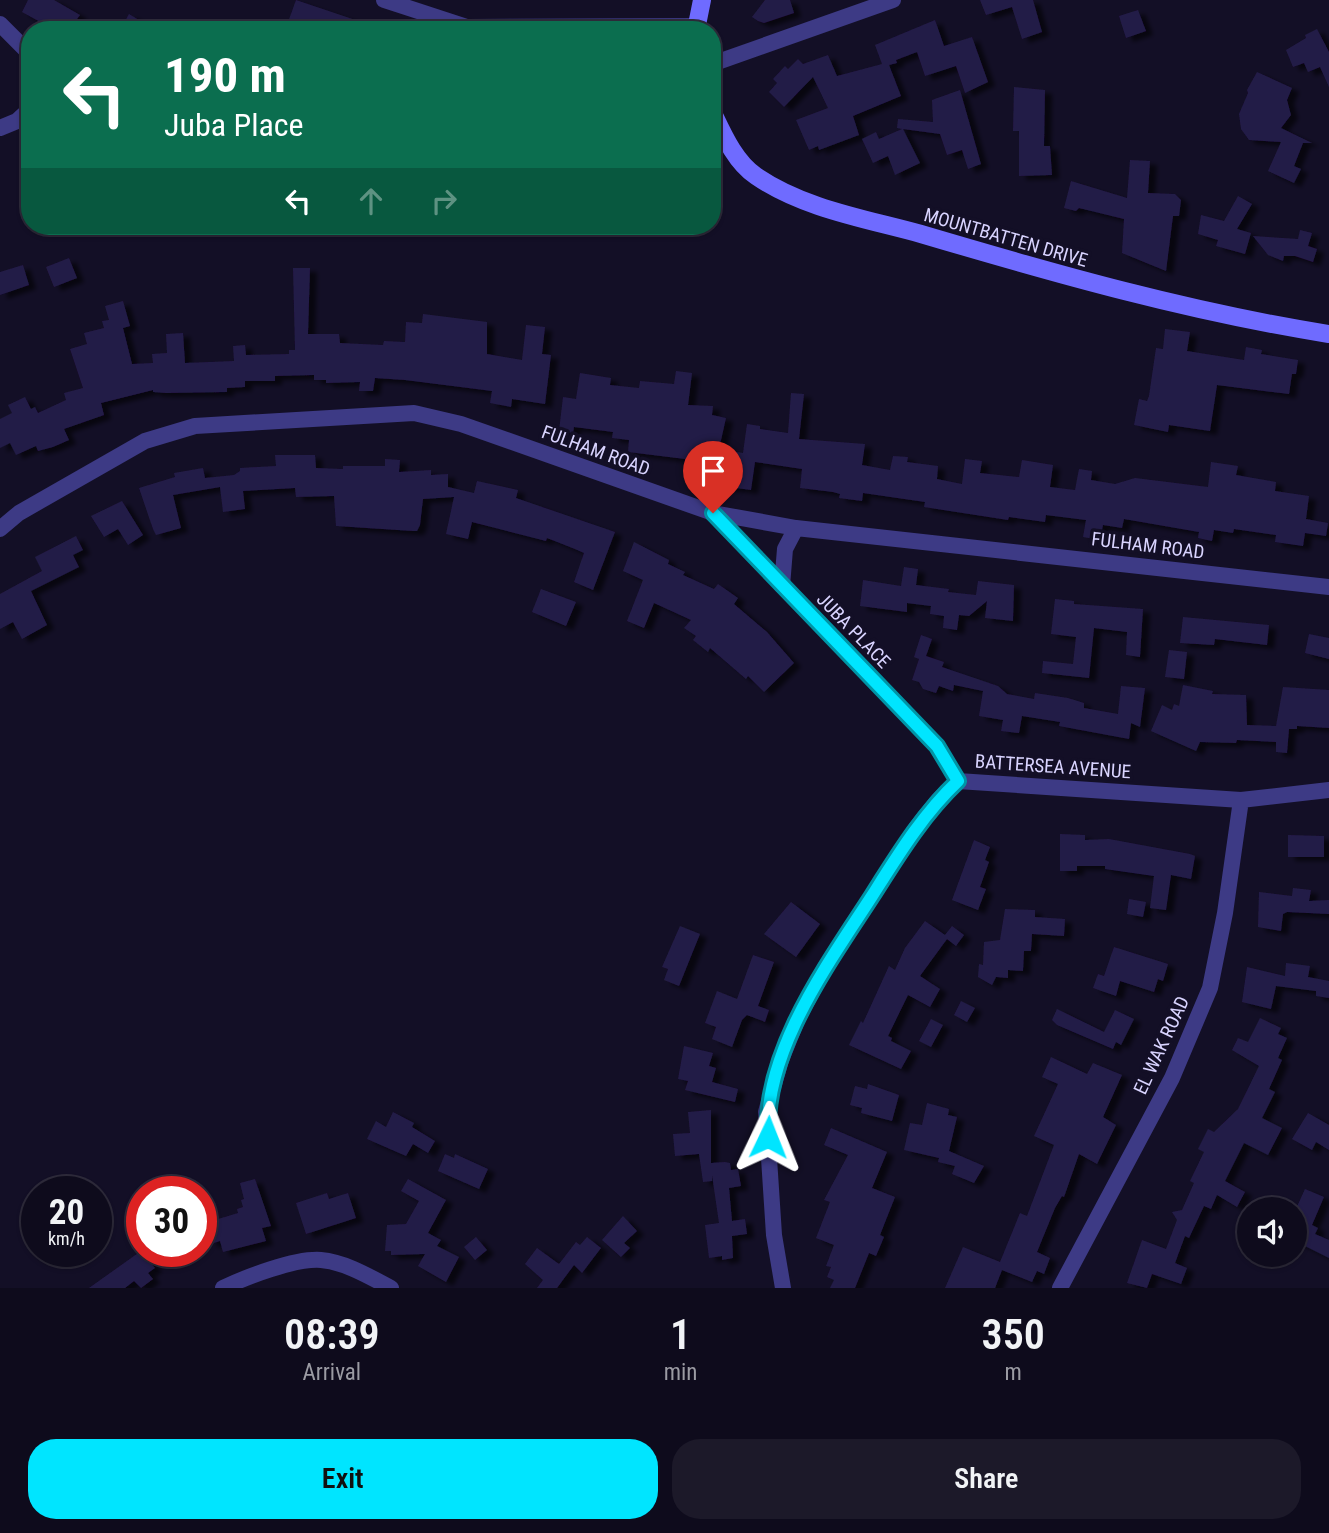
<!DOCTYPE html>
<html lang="en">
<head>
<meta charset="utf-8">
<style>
  :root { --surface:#0e0b1c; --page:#1c1929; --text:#f1f3f6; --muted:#9b9ba3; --line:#2e2b3b; --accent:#00e5ff }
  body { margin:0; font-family:"Roboto Condensed",sans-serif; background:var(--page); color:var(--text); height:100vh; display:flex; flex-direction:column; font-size:26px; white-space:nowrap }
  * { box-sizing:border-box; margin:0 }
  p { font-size:23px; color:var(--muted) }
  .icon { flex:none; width:38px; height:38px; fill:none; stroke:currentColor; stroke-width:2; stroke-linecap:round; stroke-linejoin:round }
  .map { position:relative; height:1288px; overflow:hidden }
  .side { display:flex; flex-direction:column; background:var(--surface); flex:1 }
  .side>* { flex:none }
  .hud { position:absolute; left:21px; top:21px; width:700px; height:214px; border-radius:28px; box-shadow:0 2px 5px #0004,0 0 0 2px var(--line); background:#0b6e4f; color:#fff; overflow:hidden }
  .fabs { position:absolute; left:1237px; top:1197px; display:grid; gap:14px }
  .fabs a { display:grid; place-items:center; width:70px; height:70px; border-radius:50%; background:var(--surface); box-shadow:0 2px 5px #0004,0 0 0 2px var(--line); font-size:35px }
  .speed { position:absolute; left:21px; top:1176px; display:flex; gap:14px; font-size:35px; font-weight:700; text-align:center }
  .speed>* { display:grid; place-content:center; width:91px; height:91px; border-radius:50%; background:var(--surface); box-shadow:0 2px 5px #0004,0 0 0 2px var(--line); line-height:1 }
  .speed small { font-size:18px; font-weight:400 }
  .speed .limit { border:10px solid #d22; background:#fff; color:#111 }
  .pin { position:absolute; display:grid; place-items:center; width:60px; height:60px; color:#fff; margin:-72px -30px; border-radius:50% 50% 50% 0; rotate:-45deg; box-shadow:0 0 7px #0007 }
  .pin .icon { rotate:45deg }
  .me { position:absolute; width:77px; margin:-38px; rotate:2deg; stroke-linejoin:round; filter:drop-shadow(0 0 5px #0008) }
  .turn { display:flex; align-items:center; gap:24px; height:147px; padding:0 28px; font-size:32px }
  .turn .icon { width:91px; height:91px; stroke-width:2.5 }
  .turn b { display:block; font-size:49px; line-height:60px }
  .lanes { display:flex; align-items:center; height:66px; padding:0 28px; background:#0003; justify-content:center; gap:35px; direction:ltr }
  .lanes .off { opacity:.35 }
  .eta { display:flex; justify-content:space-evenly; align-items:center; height:119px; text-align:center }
  .eta b { font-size:42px; font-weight:600; line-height:49px }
  .cta { display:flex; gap:14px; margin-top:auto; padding:14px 28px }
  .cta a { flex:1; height:80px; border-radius:28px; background:var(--accent); color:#111; font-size:28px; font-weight:600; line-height:80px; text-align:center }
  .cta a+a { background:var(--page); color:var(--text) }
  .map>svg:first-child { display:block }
  .building { fill:#241b47; filter:url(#shadow) }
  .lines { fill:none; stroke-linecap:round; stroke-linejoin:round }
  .minor { stroke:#3d3a85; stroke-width:16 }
  .secondary { stroke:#6f6bff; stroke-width:18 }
  .route-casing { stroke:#0095a6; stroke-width:18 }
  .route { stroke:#00e5ff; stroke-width:12 }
  .labels { text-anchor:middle; stroke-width:7; stroke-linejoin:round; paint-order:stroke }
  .street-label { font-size:19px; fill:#d9d4ff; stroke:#130f26 }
</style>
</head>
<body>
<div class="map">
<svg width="1329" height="1288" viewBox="0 0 1329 1288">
  <defs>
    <filter id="shadow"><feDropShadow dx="7" dy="4" stdDeviation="2" flood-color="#0009"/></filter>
  </defs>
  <rect width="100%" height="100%" fill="#130f26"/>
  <!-- building -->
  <path class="building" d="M28,0h26l26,15 -3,4 19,11h-41l-33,-18z
    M296,0l80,27 -1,3h-74l-14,-5z
    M765,0h25l4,13 -30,10 -6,-2 -6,-4z
    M980,0h53l9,32 -20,7 -10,-32 -26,8z
    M1138,10l8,21 -20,7 -7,-22z
    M129,14l26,16h-35z
    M935,20l9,26 28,-9 16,45 -23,11 -9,-27 -31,10 -8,-24 -21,8 1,3 -8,2 12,31 -48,20 6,19 -40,15 -1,-4 -9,4 -13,-30 32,-12 -15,-31 -29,30 -15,-15 8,-9 -4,-4 12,-13 3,3 10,-10 5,5 25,-9 9,21 45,-12 -7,-19z
    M1317,29l12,23v35l-9,-20 -12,5 -4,-9 -11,4 -7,-17 20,-12 -1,-3z
    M1257,72l35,16 -5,12 4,15 -10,13 31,15h-9l-9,23 7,3 -7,14 -26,-12 13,-29 -32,-2 -8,-11 -2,-15 9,-21 -1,-3z
    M1014,87l31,3 -1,56h6l2,29 -33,1v-45h-6z
    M960,90l21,74 -13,5 -6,-19 -15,5 -7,-21 -37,-5 17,34 -25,12 -7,-19 -15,7 -11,-24 14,-7 3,7 23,-10 -5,-1 1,-9 35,3 -1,-22z
    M1130,160l20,1 -2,32 27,1 6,6 -2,16h-6l-7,55 -44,-18 2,-34 -45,-11 -3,3 -12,-3 7,-27 56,17z
    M1238,196l14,8 -15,25 14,4 -6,21 -29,-8 2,-6 -20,-6 3,-19 23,6z
    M1300,230l12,3 -4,13 9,3 -4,13 -18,-6h-11l-1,5 -15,-6 -15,-19 45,3z
    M69,258l8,20 -23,9 -8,-20z
    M23,265l6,20 -29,10v-23z
    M293,268h17l-2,66h31l1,9 43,2 1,-4 21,1 1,-20 16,1 1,-9 64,8v32l35,6 4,-35 19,2 -3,27 9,1 -6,49 -33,-5 -1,8 -21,-4 2,-12 -87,-11 -30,-2 -2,13h-14l1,-9 -34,1v-3h-12v-5l-39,1v5h-30v6l-18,1v4l-61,1 -13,-1v-2l-52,13 3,12 -40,14 5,11 -16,7 -15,4 -2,-5 -20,9 -6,-12 -10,5v-29l12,-6 -4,-8 17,-8 6,12 4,-2 3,6 28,-13 -2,-7 19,-5 -13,-39 17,-5 -3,-11 20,-5 -2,-7 7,-1 -4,-14 18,-5 7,25 -7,2 9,36 21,-1 -1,-9 15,-1 -1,-19 17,-1 2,30 49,-2 -1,-15 12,-1 1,10 43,-1v-4h6z
    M1165,329l25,3 -3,19 57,9 2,-13 16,3 -1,4 37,6 -2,14h-4l-3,20 -72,-9 -7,46 -41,-6 -1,7 -34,-7 5,-26 8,2 2,-5 7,-48 7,1z
    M676,371l16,2 -4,32 25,1 -1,9 14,3 -7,31 24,4 4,-29 13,2v3l28,4 3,-40 13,1 -5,45 66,5 -3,21 28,5 3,-14 15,1 -1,5 31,4 -1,13 25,5 3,-25 17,2 -2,12 39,4 3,-17 31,5 -3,22 25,3 4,-21 13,2 -1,9 24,4 20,-6 73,9 3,-25 27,4 -2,9 40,7 -1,9 34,5 -3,23 22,4 -2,13 -21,-3 -2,13 -28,-4 1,-7 -42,-6 -1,4 -19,-3 -2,11 -14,-3 1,-6 -75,-13 -2,9 -19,-3 -3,15 -17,-3 3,-17 -40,-5 -1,7 -36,-5 -1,3 -84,-13 1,-5 -62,-9 -1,8 -23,-3 1,-4 -7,-2 -33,-4 2,-19 -47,-7 -4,28 -30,-4 2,-13 -26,-2v6l-13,-1 1,-17 -57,-7 1,-12 -17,-2 1,-6 -39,-5 -1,6 -14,-2 4,-34 13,2 4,-26 31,5 -1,7 29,3 1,-7 34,3z
    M275,455h40l1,13 27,1v-3h42v-7l15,1 -1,12 32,-2v5l17,-1v13l26,6 3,-12 41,9 -2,8 99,34 -22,58 -19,-8 10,-29 -9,-4 -28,-11 -1,3 -74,-19 -4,17 -22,-5 8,-37 -31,2 -3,26 -3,6h-4l-77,-5 -2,-30 -38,1 -1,-9 -52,3 2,18 -22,3 -3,-25 -47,8 8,33 -25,7 -3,-6 -14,-41 36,-11 -1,-4 29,-5 2,10 29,-3 6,-4v-3l36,-2z
    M122,501l21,34 -15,10 -10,-16 -14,8 -13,-21z
    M76,536l7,14 -10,5 6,12 -48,24 16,34 -25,14 -9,-17 -13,7v-35l42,-23 -7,-14z
    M634,542l35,18 -1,4 17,8 -2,3 31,14 4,-5 20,14 -4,6 33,28 27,31 -30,29 -16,-16 -2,3 -36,-31 -2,4 -15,-12 3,-4 -12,-8 7,-8 -37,-17 -10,25 -17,-7 16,-41 -20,-9z
    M904,567l14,2 -2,16 33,4 -1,3 28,3 2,-14 36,4 -1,36 -28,-3 2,-17 -18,15 -10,-1 -2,15 -14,-2 1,-12 -14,-2 1,-8 -24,-3v9l-47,-6 3,-26 38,6z
    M541,589l35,13 -10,24 -34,-14z
    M1055,599l19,2v3l69,5 -3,48 -14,-2 1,-23 -33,-4 -5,50 -47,-5 1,-12 30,3 3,-27 -25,-3z
    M1183,617l86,8 -2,20 -52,-6 -1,6 -34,-2z
    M1309,634l20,4v21l-24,-6z
    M921,635l11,4 -6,17 18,6 -2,5 56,19 9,8 27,5 1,-6 33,5 16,5v5l34,6 3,-28 24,2 -5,39 -9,-4 -2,16 -70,-13 1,-4 -38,-6 -3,17 -18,-2 2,-11 -24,-4 4,-25 -29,-6 -1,6 -14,-5 -3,7 -13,-4 -4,-7 -7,-2 7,-21 -5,-2z
    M1169,650l18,2 -3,27 -19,-2z
    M1183,685l30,6 -1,3 34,1 1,30 29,1 7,-39 46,3v38l-32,-2v3h-8l-2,24 -11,-1v-10l-39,-2 -1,3 -36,-1 -4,9 -45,-20 11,-26 10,5 2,-6 5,2z
    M1060,834l25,1v5l24,-1 81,15 5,2 -4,23 -20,-4 -5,35 -16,-2 4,-32 -49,-7v-3h-28v5h-17z
    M1288,835l36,1v21h-36z
    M974,840l16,7 -5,13 4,2 -9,25 6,2 -8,21 -26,-10z
    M1293,888l18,2 -2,11 20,-1v14l-42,-2 -4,2 -2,17 -23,-4 1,-35 33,4z
    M1129,899l17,3 -3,15 -16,-3z
    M791,902l29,22 -24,33 -32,-23z
    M1005,909l30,1v7l30,2 -1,17 -32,-2 -1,17h-7l-1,20 -15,-1v8l-12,-1 -4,8 -14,-8 1,-13 4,1 1,-23 16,-2z
    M925,921l20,14 7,-9 12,9 -8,11 -9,-7 -27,37 20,13 -10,18 -22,-12 -20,41 4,2 -1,3 20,10 -10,18 -52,-24 12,-24 2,2 26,-57 6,4 10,-22z
    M680,926l20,8 -21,52 -15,-6 4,-11 -6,-2z
    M1114,947l54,17 -5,17 -5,-2 -4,13 -34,-11 -4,15 -23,-8 5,-14 6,2z
    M753,955l21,7 -16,44 11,4 -4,12 -18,-7 -5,5 -10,27 -20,-8 4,-12 -11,-4 12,-32 20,8z
    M1286,963l24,3 -2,11 21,4v17l-13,-2v-5l-40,-5 -5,23 -29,-7 5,-35 38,9z
    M961,1001l14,7 -8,14 -13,-7z
    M1057,1009l47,23 11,-22 19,9 -13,26 -5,-3 -3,7 -56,-24 -5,-5z
    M1260,1018l21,10 -3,6 9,4 -9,20 4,2 -13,29 6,3 -13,26 20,10 -14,27 -24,-12 -19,38 20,11 -8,15 -20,-12 -6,14 -7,-3 -15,32 -4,-2 -10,27 12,5 -6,16 -29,-10 -5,14 -20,-5 15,-43 24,9 11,-29 -5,-8 10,-2 12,-27 -4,-2 14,-29 -6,-3 10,-20 6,3 24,-23 21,-43 -27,-16 6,-12 10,4z
    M931,1019l12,6 -12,22 -12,-6z
    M684,1046l29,7 -4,13 7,2 -4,14 26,7 -3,13 -50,-12 3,-9 -10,-2z
    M1051,1057l36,17 6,-11 29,12 -19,42 13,8 -19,39 -18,-10 -15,43 -2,-1 -7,12 -18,44 13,6 -6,16 -7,-3 -5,11 -30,-12 -7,18h-50l18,-41 37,15 20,-49 7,3 27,-71 -20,-9 24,-52 -16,-7z
    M868,1084l31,11 -7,26 -31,-8 1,-5 -12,-3 5,-19 12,3z
    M927,1103l22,6 -1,6 9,2 -8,34 35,15 -10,17 -22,-9 3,-8 -17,-4 1,-4 -35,-8 6,-27 12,2z
    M711,1110v53l14,-1 5,1 1,7 7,-1 3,17 -12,2 3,33 13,-2 2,15 -15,2 1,22 -11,2v-4l-13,2 -4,-33 14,-2 -7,-48v6l-9,1 -4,-28 -24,2 -2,-22 17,-1 -2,-21z
    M393,1112l21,11 -2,4 23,14 -7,12 -15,-9 -7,12 -39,-17 9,-18 10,6z
    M1308,1113l21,12v25l-13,-8 -4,8 -20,-11z
    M831,1128l56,24 -15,36 23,9 -15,38 4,2 -8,19 -7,-3 -14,35h-25l4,-8 -7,-3 4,-10 -5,-1 8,-21 -18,-7 14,-36 -6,-2 24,-45 -24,-10z
    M445,1154l9,4 1,-4 33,15 -9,20 -41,-18z
    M255,1179l16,47 -9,2 4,13 -43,11 -3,-11 -9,3 -6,-21 33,-10 -1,-4 6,-2 -2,-7 3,-1 -4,-16z
    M408,1179l38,21 -18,33 13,7 -4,6 22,11 -13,25 -28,-16 7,-12 -34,1v-4h-6l2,-26 19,-1 13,-23 -18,-10z
    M1305,1189l19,8 -12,28 6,3 -3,6 14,6v18l-34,-17v-30z
    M327,1193l2,6 19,-6 8,25 -50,16 -10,-31z
    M623,1216l14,15 -13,12 6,5 -9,9 -19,-17z
    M476,1237l11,13 -12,10 -11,-13z
    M587,1237l14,11 -19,25 -8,-8 -17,23h-20l6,-8 -18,-16 12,-16 22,16 17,-22 4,3z
    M141,1251l14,17 -7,5 5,6 -12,9 -7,-7 -9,7h-36z"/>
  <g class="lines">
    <!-- minor -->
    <path class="minor" d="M384,0l83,27 228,-1
      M0,24l30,30
      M712,64l181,-64
      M0,128l17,-7 13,-12
      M713,513l224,233 21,35
      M0,529l19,-16 126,-72 50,-15 219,-13 47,11 252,89 83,15 533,59
      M782,586l3,-37 11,-21
      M223,1288c23,-11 72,-30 98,-28 24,2 49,17 70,28
      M783,1288l-9,-53 -8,-123 15,-52 17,-42 27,-50 91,-140 23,-29 19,-18 283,19 88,-10
      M1060,1288l112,-210 38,-90 15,-75 16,-113"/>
    <!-- secondary -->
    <path class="secondary" d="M696,30l6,-30
      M712,111c11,23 23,51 44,65 48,33 111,43 165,58 135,40 269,78 408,100"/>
  </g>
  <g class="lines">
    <!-- route casing -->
    <g class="route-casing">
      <path id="route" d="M713,513l224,233 21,35c-35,33 -60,74 -86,115 -44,68 -109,156 -104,241"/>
    </g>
    <!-- route -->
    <use href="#route" class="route"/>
  </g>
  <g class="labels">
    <!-- street labels -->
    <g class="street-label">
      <text transform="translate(1006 237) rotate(16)" y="7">MOUNTBATTEN DRIVE</text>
      <text transform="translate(596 450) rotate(20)" y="7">FULHAM ROAD</text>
      <text transform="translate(1148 545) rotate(7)" y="7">FULHAM ROAD</text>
      <text transform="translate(854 630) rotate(46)" y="7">JUBA PLACE</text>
      <text transform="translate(1053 766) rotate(4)" y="7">BATTERSEA AVENUE</text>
      <text transform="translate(1161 1045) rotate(-65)" y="7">EL WAK ROAD</text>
    </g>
  </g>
</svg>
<div class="fabs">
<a><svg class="icon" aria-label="sound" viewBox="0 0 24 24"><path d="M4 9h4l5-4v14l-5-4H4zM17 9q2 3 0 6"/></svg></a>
</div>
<div class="speed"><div>20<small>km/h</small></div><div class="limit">30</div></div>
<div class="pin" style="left:713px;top:513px;background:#d93025"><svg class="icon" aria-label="arrive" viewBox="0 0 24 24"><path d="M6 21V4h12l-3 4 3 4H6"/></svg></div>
<svg class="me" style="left:768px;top:1137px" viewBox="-20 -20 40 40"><path d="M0-17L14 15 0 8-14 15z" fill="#00e5ff" stroke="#fff" stroke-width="4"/></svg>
<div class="hud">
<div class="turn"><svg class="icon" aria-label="left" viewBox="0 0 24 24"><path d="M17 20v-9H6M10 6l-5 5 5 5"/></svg><div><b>190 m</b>Juba Place</div></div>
<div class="lanes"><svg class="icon" aria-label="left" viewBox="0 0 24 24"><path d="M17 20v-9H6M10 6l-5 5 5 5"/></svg><svg class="icon off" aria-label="ahead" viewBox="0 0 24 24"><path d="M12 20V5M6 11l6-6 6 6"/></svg><svg class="icon off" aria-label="right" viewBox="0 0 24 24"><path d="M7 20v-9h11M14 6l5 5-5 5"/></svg></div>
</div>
</div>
<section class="side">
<div class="eta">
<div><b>08:39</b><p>Arrival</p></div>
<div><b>1</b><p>min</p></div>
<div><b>350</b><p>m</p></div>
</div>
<div class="cta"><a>Exit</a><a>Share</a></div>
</section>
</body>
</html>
